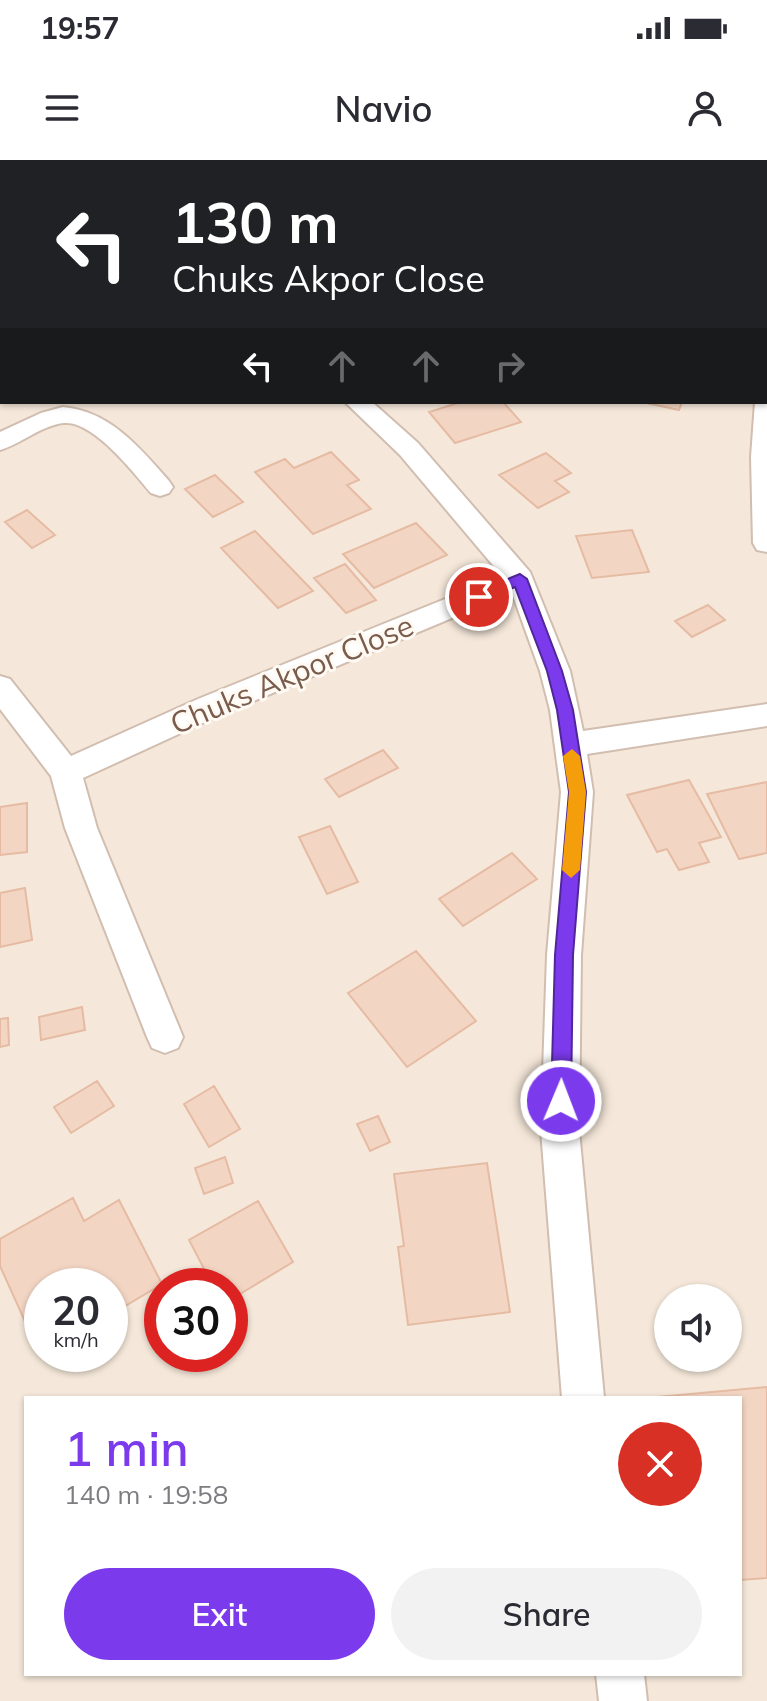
<!DOCTYPE html>
<html lang="en">
<head>
<meta charset="utf-8">
<style>
  :root { --surface:#fff; --page:#f2f2f3; --text:#2b2b33; --muted:#7c7c81; --accent:#7c3aed }
  body { margin:0; font-family:Mulish,sans-serif; background:var(--page); color:var(--text); height:100vh; display:flex; flex-direction:column; font-size:30px; white-space:nowrap }
  * { box-sizing:border-box; margin:0 }
  p { font-size:26px; color:var(--muted) }
  .icon { flex:none; width:44px; height:44px; fill:none; stroke:currentColor; stroke-width:2; stroke-linecap:round; stroke-linejoin:round }
  .map { position:relative; flex:1; overflow:hidden }
  .details { position:absolute; left:24px; top:1236px; width:718px; height:280px; display:flex; flex-direction:column; background:var(--surface); border-radius:0px; box-shadow:0 2px 6px #0004 }
  .details>* { flex:none }
  .banner { position:absolute; left:0px; top:0px; width:768px; height:244px; box-shadow:0 2px 6px #0004; background:#202124; color:#fff; overflow:hidden }
  .tools { position:absolute; left:654px; top:1124px; display:grid; gap:16px }
  .tools a { display:grid; place-items:center; width:88px; height:88px; border-radius:50%; background:var(--surface); box-shadow:0 2px 6px #0004; font-size:40px }
  .speed { position:absolute; left:24px; top:1108px; display:flex; gap:16px; font-size:40px; font-weight:700; text-align:center }
  .speed>* { display:grid; place-content:center; width:104px; height:104px; border-radius:50%; background:var(--surface); box-shadow:0 2px 6px #0004; line-height:1 }
  .speed small { font-size:20px; font-weight:400 }
  .speed .limit { border:12px solid #d22; background:#fff; color:#111 }
  .pin { position:absolute; display:grid; place-items:center; width:68px; height:68px; color:#fff; margin:-34px; border:4px solid #fff; border-radius:50%; box-shadow:0 2px 8px #0007 }
  .me { position:absolute; width:88px; margin:-44px; rotate:1deg; stroke-linejoin:round; filter:drop-shadow(0 0 6px #0008) }
  .turn { display:flex; align-items:center; gap:28px; height:168px; padding:0 40px; font-size:36px }
  .turn .icon { width:104px; height:104px; stroke-width:2.5 }
  .turn b { display:block; font-size:56px; line-height:68px }
  .lanes { display:flex; align-items:center; height:76px; padding:0 40px; background:#0003; justify-content:center; gap:40px; direction:ltr }
  .lanes .off { opacity:.35 }
  .round { display:grid; place-items:center; flex:none; width:84px; height:84px; border-radius:42px; background:var(--page) }
  .headline { display:flex; align-items:center; justify-content:space-between; height:136px; padding:0 40px }
  h1 { font-size:48px; font-weight:600; line-height:60px; color:var(--accent) }
  .primary-button { display:flex; gap:16px; margin-top:auto; padding:16px 40px }
  .primary-button a { flex:1; height:92px; border-radius:48px; background:var(--accent); color:#fff; font-size:32px; font-weight:600; line-height:92px; text-align:center }
  .primary-button a+a { background:var(--page); color:var(--text) }
  .status { display:flex; justify-content:space-between; align-items:center; height:56px; padding:0 40px; background:var(--surface); direction:ltr }
  .status svg { height:22px; fill:currentColor }
  header { display:flex; justify-content:space-between; align-items:center; height:104px; padding:0 40px; background:var(--surface); font-size:36px; font-weight:600 }
  .map>svg:first-child { display:block }
  .residential { fill:#f5e8da; fill-rule:evenodd }
  .building { fill:#f3d5c3; stroke:#e6bba3; stroke-width:2 }
  .lines { fill:none; stroke-linecap:round; stroke-linejoin:round }
  .minor-casing { stroke:#d1beb0; stroke-width:4 }
  .highway-casing { stroke:#dad1cd; stroke-width:4 }
  .minor { fill:#fff; fill-rule:evenodd }
  .highway { fill:#f7b7a3; fill-rule:evenodd }
  .route { fill:#7c3aed; stroke:#51269a; stroke-width:2 }
  .slow { fill:#f59e0b }
  .labels { text-anchor:middle; stroke-width:6; stroke-linejoin:round; paint-order:stroke }
  .street-label { font-size:30px; fill:#7a5c4d; stroke:#fffaf3 }
</style>
</head>
<body>
<div class="status"><b>19:57</b><svg viewBox="0 0 49 12"><path d="M0 12V9h3v3zM5 12V6h3v6zM10 12V3h3v9zM15 12V0h3v12zM26 1h20v11H26zM47 4h2v5h-2z"/></svg></div>
<header><svg class="icon" aria-label="menu" viewBox="0 0 24 24"><path d="M4 6h16M4 12h16M4 18h16"/></svg>Navio<svg class="icon" aria-label="person" viewBox="0 0 24 24"><circle cx="12" cy="8" r="4"/><path d="M4 21q1-7 8-7t8 7"/></svg></header>
<div class="map">
<svg width="767" height="1541" viewBox="0 0 767 1541">
  <rect width="100%" height="100%" fill="#fdf6ec"/>
  <!-- residential -->
  <path class="residential" d="M0,0h767v1541h-767zM2,2h764v240h-764zM42,1126h68v68h-68zM162,1126h68v68h-68zM668,1138h60v60h-60zM26,1238h714v276h-714z"/>
  <!-- building -->
  <path class="building" d="M461,242h42l18,20 -66,21 -26,-31z
    M642,242h40l-3,8z
    M331,292l28,28 -12,5 24,24 -58,25 -58,-62 30,-13 9,9z
    M546,293l25,20 -16,8 14,11 -31,16 -39,-33z
    M215,315l28,27 -30,15 -28,-28z
    M27,350l28,25 -23,13 -27,-26z
    M416,363l31,32 -73,33 -31,-34z
    M632,370l17,42 -57,6 -16,-42z
    M255,371l58,60 -35,17 -57,-60z
    M345,404l31,36 -30,13 -32,-35z
    M708,445l17,15 -33,17 -17,-16z
    M383,590l15,18 -59,29 -14,-18z
    M689,620l32,57 -22,6 10,19 -30,8 -12,-21 -10,3 -30,-57z
    M767,622v71l-28,6 -32,-65z
    M27,643v49l-27,3v-48z
    M330,666l28,56 -31,12 -28,-57z
    M512,693l25,26 -74,47 -24,-27z
    M25,728l7,52 -32,7v-54z
    M416,791l60,70 -69,46 -59,-74z
    M82,847l3,23 -44,10 -2,-23z
    M8,858l1,27 -9,2v-28z
    M97,921l17,25 -43,27 -17,-26z
    M214,926l26,43 -31,18 -25,-43z
    M378,956l12,26 -20,9 -13,-27z
    M225,997l8,26 -29,11 -9,-26z
    M487,1003l23,149 -102,13 -10,-78 6,-1 -10,-72z
    M73,1038l11,23 35,-21 43,84 -52,31v-29h-68v68h3l-4,3 -41,-91v-27z
    M258,1041l35,61 -63,38v-14h-17l-24,-46z
    M767,1227v191l-27,2v-182h-94z"/>
  <g class="lines">
    <!-- minor casing -->
    <g class="minor-casing">
      <path id="minor" d="M259,0h25l-26,2z
        M415,0h20l1,2h-20z
        M767,234v158l-10,-2 -4,-7 -2,-86 4,-55h11z
        M345,242h27l46,41 112,129 40,99 13,60 184,-27v22l-180,28 6,38 -12,163 -2,175 25,268h-42l-21,-268 6,-175 14,-163 -11,-82 -10,-39 -28,-78 -292,122 -137,63 14,50 86,209 -5,11 -13,5 -13,-5 -5,-11 -82,-209 -14,-52 -51,-67v-33l10,3 61,77 127,-57 304,-123 -102,-121z
        M63,247c47,4 77,41 106,74l4,6 -4,6 -9,3 -9,-3c-17,-20 -58,-73 -87,-70 -22,2 -43,21 -64,27v-18l41,-19z
        M596,1514h48l3,27h-48z"/>
    </g>
    <!-- highway casing -->
    <g class="highway-casing">
      <path id="highway" d="M79,0h33l-34,2z
        M0,17h2v16h-2z"/>
    </g>
    <!-- minor -->
    <use href="#minor" class="minor"/>
    <!-- highway -->
    <use href="#highway" class="highway"/>
  </g>
  <!-- route -->
  <path class="route" d="M520,414l7,5 35,92 11,39 13,82 -13,163 -2,146 -3,6 -7,3 -7,-3 -3,-6 4,-146 14,-163 -12,-82 -10,-39 -32,-84 -36,15 -8,-5 3,-4z"/>
  <!-- slow -->
  <path class="slow" d="M572,589l8,7 6,36 -6,78 -9,8 -9,-8 7,-78 -6,-36z"/>
  <g class="labels">
    <!-- street labels -->
    <g class="street-label">
      <text transform="translate(292 515) rotate(-23)" y="10">Chuks Akpor Close</text>
    </g>
  </g>
</svg>
<div class="tools">
<a><svg class="icon" aria-label="sound" viewBox="0 0 24 24"><path d="M4 9h4l5-4v14l-5-4H4zM17 9q2 3 0 6"/></svg></a>
</div>
<div class="speed"><div>20<small>km/h</small></div><div class="limit">30</div></div>
<div class="pin" style="left:479px;top:437px;background:#d93025"><svg class="icon" aria-label="arrive" viewBox="0 0 24 24"><path d="M6 21V4h12l-3 4 3 4H6"/></svg></div>
<svg class="me" style="left:561px;top:941px" viewBox="-20 -20 40 40"><circle r="17" fill="#7c3aed" stroke="#fff" stroke-width="3"/><path d="M0-11L8 9 0 5-8 9z" fill="#fff"/></svg>
<div class="banner">
<div class="turn"><svg class="icon" aria-label="left" viewBox="0 0 24 24"><path d="M17 20v-9H6M10 6l-5 5 5 5"/></svg><div><b>130 m</b>Chuks Akpor Close</div></div>
<div class="lanes"><svg class="icon" aria-label="left" viewBox="0 0 24 24"><path d="M17 20v-9H6M10 6l-5 5 5 5"/></svg><svg class="icon off" aria-label="ahead" viewBox="0 0 24 24"><path d="M12 20V5M6 11l6-6 6 6"/></svg><svg class="icon off" aria-label="ahead" viewBox="0 0 24 24"><path d="M12 20V5M6 11l6-6 6 6"/></svg><svg class="icon off" aria-label="right" viewBox="0 0 24 24"><path d="M7 20v-9h11M14 6l5 5-5 5"/></svg></div>
</div>
<section class="details">
<div class="headline"><div><h1>1 min</h1><p>140 m · 19:58</p></div><a class="round" style="background:#d93025;color:#fff"><svg class="icon" aria-label="close" viewBox="0 0 24 24"><path d="M6 6l12 12M18 6L6 18"/></svg></a></div>
<div class="primary-button"><a>Exit</a><a>Share</a></div>
</section>
</div>
</body>
</html>
